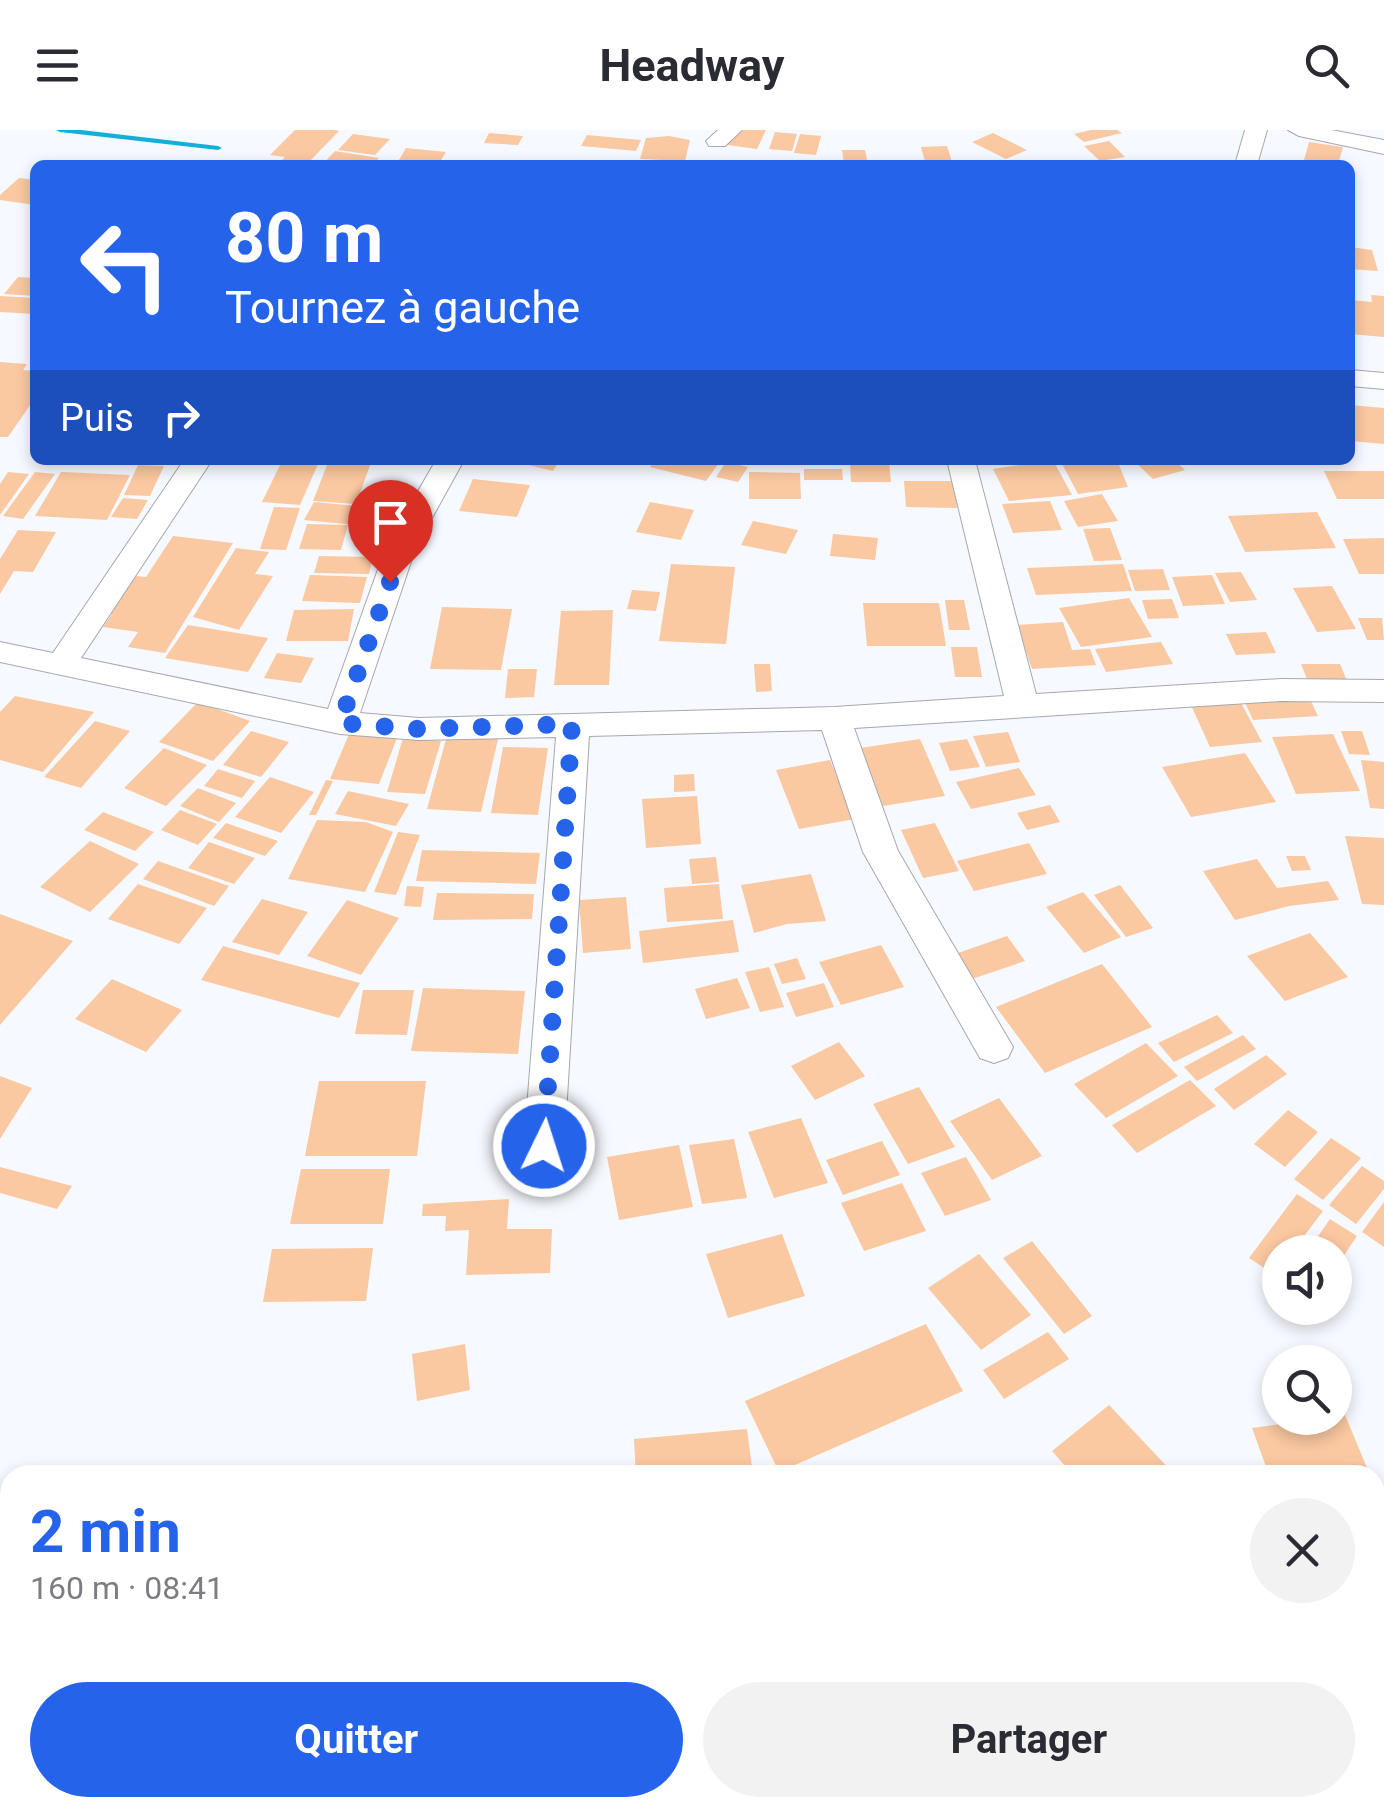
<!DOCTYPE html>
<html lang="fr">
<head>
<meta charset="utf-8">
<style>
  :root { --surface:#fff; --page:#f2f2f3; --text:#2b2b33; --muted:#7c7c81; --accent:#2563eb }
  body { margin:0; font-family:Roboto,sans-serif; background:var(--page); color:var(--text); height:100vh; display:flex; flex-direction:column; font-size:38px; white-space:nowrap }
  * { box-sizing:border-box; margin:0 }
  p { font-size:32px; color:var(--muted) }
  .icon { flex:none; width:55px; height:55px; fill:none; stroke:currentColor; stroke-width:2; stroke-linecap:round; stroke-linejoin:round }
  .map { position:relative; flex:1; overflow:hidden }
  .sheet { position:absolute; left:0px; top:1335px; width:1385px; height:352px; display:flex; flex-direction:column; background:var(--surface); border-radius:30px 30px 0 0; box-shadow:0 5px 15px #0003 }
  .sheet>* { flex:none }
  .banner { position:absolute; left:30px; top:30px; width:1325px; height:305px; border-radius:15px; box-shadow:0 5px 15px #0003; background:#2563eb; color:#fff; overflow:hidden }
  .buttons { position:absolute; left:1262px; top:1105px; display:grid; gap:20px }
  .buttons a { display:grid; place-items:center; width:90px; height:90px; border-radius:50%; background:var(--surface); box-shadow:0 5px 15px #0003; font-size:50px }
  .pin { position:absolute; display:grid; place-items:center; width:85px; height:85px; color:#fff; margin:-102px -42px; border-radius:50% 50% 50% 0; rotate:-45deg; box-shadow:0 0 10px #0007 }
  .pin .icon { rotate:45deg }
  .me { position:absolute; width:110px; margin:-55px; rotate:4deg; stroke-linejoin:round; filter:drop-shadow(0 0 8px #0008) }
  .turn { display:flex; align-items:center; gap:35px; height:210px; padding:0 30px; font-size:45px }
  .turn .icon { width:130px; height:130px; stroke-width:2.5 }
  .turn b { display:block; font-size:70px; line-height:85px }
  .then { display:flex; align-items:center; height:95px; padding:0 30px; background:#0003; gap:20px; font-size:38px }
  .round { display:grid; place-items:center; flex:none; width:105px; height:105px; border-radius:52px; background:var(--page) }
  .overview { display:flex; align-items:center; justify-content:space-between; height:170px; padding:0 30px }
  h1 { font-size:60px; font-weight:700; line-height:75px; color:var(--accent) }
  .primary-button { display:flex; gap:20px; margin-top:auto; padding:20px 30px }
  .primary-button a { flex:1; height:115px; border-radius:60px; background:var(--accent); color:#fff; font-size:40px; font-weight:700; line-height:115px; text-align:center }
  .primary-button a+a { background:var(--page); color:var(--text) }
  header { display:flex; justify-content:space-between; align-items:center; height:130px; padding:0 30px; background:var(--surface); font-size:45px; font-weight:700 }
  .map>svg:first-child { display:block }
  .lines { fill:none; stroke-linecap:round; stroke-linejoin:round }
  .stream { fill:#11b0d9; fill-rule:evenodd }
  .building { fill:#fac8a1 }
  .street-casing { stroke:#a5a8af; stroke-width:2 }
  .street { fill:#fff; fill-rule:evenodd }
  .route { stroke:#2563eb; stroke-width:18; stroke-dasharray:0 32.4 }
</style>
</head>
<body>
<header><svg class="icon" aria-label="menu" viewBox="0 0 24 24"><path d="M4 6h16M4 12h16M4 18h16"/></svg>Headway<svg class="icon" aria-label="search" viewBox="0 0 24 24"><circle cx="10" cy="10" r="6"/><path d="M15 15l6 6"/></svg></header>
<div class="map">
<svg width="1384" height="1687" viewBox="0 0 1384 1687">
  <rect width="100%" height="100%" fill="#f6f9ff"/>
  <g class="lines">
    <!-- stream -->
    <path class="stream" d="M56,0h25l137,16 4,2 -4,2 -158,-18z"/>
  </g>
  <!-- building -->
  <path class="building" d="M295,0h40l4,1 -33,34h-29l8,-8 -15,-2z
    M727,0h39l-9,19 -37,-5z
    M1091,0h26l5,3 -38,9 -10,-8z
    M775,2l22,2 -5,17 -23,-2z
    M489,3l34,3 -5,9 -34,-2z
    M993,3l34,17 -21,9 -34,-17z
    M353,4l37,5 -15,16 -37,-5z
    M800,4l21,2 -5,19 -22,-2z
    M587,5l54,5 -5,11 -55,-5z
    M669,6l21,4 -5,21 -45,-2 6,-21z
    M1109,11l16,16 -25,4 -16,-15z
    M1309,12l34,5 -5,18 -34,-5z
    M947,16l6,19h-27l-5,-18z
    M406,18l40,4 -8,13h-42z
    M842,20h23l3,15h-24z
    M335,21l44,7 -7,7h-50z
    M19,48l16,2v25l-35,-5v-5z
    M1350,117l22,3 6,21 -28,-2z
    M18,147l17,1v18l-31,-2z
    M1371,165l13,1v41l-34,-3v-34l22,2z
    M0,166l35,2v16l-35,-2z
    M0,232l27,2 -4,6 12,1v27l-27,39h-8z
    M1350,275l34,3v36l-34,-3z
    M329,330h43l-16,44 -43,-3z
    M508,330h52l-7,11z
    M655,330h66l-15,21 -56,-14z
    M763,330h83v4h-82z
    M850,330h39l2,22h-40z
    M1053,330l19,35 -63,6 -16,-32z
    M1060,330h57l11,27 -50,7z
    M1133,330h41l11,10 -32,9z
    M282,331l36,3 -18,41 -38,-3z
    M726,332l22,5 -10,15 -22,-5z
    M138,335l26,1 -14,30 -26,-1z
    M804,339h38l1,11h-39z
    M1324,341h60v28h-47z
    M8,342l21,2 -29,41v-31z
    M35,342l20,2 -32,45 -20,-3z
    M61,342l69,3 -23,45 -72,-4z
    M749,342l51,1 1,26h-52z
    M473,349l57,6 -13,32 -58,-6z
    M904,351h50l3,27 -51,-1z
    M1102,364l16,27 -40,6 -14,-26z
    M123,368l25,2 -11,19 -26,-2z
    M1050,371l12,29 -49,3 -11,-29z
    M314,372l44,4 1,-3 37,3 -9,22 -83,-8z
    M650,372l44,8 -13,30 -45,-8z
    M274,377l26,1 -14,42 -26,-1z
    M1317,382l19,36 -91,4 -17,-36z
    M753,391l45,9 -12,24 -45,-9z
    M307,394l41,1 -7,25 -42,-1z
    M1110,398l12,32 -28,1 -11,-32z
    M18,400l38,2 -23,40 -19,-1 -14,23v-35z
    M833,404l45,4 -3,22 -45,-4z
    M173,406l60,7 -68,110 -37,-6 10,-15 -35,-5 9,-13 -11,-2 25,-37 20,2z
    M1384,408v36h-25l-16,-35z
    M236,418l33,4 -14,22 18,2 -34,54 -46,-13z
    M319,426l54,1 -4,17 -55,-1z
    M671,434l64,3 -9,77 -67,-3z
    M1123,434l9,27 -96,4 -9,-27z
    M1163,439l7,21 -35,1 -7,-21z
    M1241,442l16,28 -27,2 -15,-29z
    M310,445l57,2 -7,26 -58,-2z
    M1212,445l13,29 -42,2 -11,-29z
    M1332,456l24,43 -39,3 -24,-44z
    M632,460l28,2 -4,19 -29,-2z
    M1129,468l23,39 -71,10 -22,-39z
    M1172,469l7,19 -31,1 -6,-19z
    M945,470h19l6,30h-21z
    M863,473h76l7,43h-79z
    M442,477l70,2 -11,61 -71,-1z
    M354,479l-6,32h-62l8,-31z
    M613,480l-4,75h-55l7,-74z
    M1358,488h24l2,22h-17z
    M1063,492l9,28 18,-1 6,16 -64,4 -15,-44z
    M188,495l80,13 -20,34 -83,-14z
    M1266,502l10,21 -40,2 -10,-21z
    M1161,512l12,22 -67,8 -11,-23z
    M951,517h26l5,30h-27z
    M277,523l37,5 -13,25 -37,-5z
    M754,534h16l2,27 -16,1z
    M1301,534h39l14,33h-40z
    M508,539h29l-3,28 -29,1z
    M1306,561l12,25 -65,4 -11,-24z
    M15,566l79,16 -51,60 -43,-12v-48z
    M1239,569l23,43 -52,5 -20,-44z
    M198,572l52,19 -37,40 -54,-19z
    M358,583l47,5 -26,66 -49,-5z
    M95,591l35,10 -49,57 -37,-11z
    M251,601l38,11 -28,35 -38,-12z
    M1341,601h21l8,24 -21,-1z
    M448,602l51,3 -18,77 -54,-3z
    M1008,602l12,30 -34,5 -13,-31z
    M1333,604l27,57 -64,3 -24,-57z
    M403,608l38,3 -16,53 -38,-2z
    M920,609l25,57 -62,10 -23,-58z
    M967,609l13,28 -30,4 -11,-28z
    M503,617l45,1 -10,67 -47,-2z
    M164,618l43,17 -41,41 -42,-18z
    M1245,623l31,49 -85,15 -29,-50z
    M830,630l25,59 -56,10 -23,-59z
    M1361,630l23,2v47l-14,-1z
    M1019,638l17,27 -65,14 -15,-27z
    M218,639l37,12 -13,17 -38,-12z
    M694,644l1,17 -21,1v-17z
    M270,647l44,15 -33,41 -46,-16z
    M326,650l7,1 -17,34h-7z
    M198,658l38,15 -17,19 -39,-16z
    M348,661l61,13 -13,22 -61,-12z
    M697,666l4,48 -55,4 -4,-49z
    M1050,675l10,17 -33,8 -10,-17z
    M180,680l37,14 -19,21 -37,-15z
    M103,682l51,20 -19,19 -51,-21z
    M317,690l49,2 27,10 -28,60 -77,-13z
    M226,693l52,18 -13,15 -52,-18z
    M935,693l24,48 -36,7 -22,-48z
    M398,702l22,3 -24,60 -22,-3z
    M1345,706l39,2v67l-22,-1z
    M90,711l49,23 -49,48 -50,-25z
    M209,712l46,16 -21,26 -46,-16z
    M1029,713l18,31 -73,17 -17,-30z
    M422,720l118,3 -4,31 -120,-3z
    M1286,726h19l6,14 -19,1z
    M716,727l3,25 -27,2 -3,-25z
    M1257,729l20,29 51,-7 11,19 -50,6 -54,14 -32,-49z
    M158,731l71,25 -15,20 -71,-27z
    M811,744l15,47 -39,3 -33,9 -13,-48z
    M138,754l69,24 -28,36 -71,-25z
    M719,754l4,35 -56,3 -3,-34z
    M1120,755l33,43 -27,9 -32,-42z
    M407,756l17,1 -3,20 -17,-1z
    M1083,762l38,45 -37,16 -38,-46z
    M437,763l97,1 -2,25 -99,1z
    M626,767l5,52 -48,4 -4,-53z
    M262,769l46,13 -29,43 -47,-13z
    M347,770l52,18 -38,57 -54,-19z
    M0,784l73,27 -73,84z
    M733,790l6,32 -96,11 -4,-32z
    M1310,803l38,44 -63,24 -38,-45z
    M1007,806l18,25 -53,18 -17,-25z
    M881,815l23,42 -63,18 -22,-43z
    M223,816l137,37 -21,35 -138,-38z
    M797,828l9,21 -24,5 -8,-20z
    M1102,834l50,63 -107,46 -49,-66z
    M769,837l15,40 -24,5 -15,-40z
    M737,848l13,30 -44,11 -11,-30z
    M112,849l70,31 -36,42 -71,-33z
    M824,853l10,24 -38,10 -10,-24z
    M423,858l102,3 -7,63 -107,-3z
    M363,860h51l-7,45 -52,-1z
    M1217,885l16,18 -59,29 -16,-19z
    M1243,905l13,14 -59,32 -13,-14z
    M839,912l26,34 -50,24 -24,-34z
    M1146,913l32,33 -72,42 -32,-34z
    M1266,925l21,19 -53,36 -20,-21z
    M0,946l32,12 -32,51z
    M1190,950l26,26 -79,47 -25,-28z
    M319,951h107l-9,75h-112z
    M919,957l36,60 -47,17 -35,-60z
    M999,968l43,58 -50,24 -42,-59z
    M1288,980l30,22 -33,35 -31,-23z
    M801,988l27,65 -54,15 -26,-66z
    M1331,1008l30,20 -38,42 -29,-21z
    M734,1009l13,59 -45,6 -13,-59z
    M882,1011l18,34 -57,20 -17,-35z
    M679,1015l14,62 -74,13 -12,-63z
    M966,1027l25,43 -46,16 -24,-43z
    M1362,1036l22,15v8l-28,35 -27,-19z
    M0,1037l72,19 -15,23 -57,-16z
    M301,1039h89l-7,55h-93z
    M902,1053l24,48 -62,20 -23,-48z
    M1297,1064l26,17 -31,41h-12v16l-5,7 -26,-17z
    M509,1069l-2,30h45l-2,44 -84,2 3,-45 -24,1 1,-15h-24l1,-12z
    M1384,1072v45l-22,-15z
    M1330,1089l27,17 -22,33v-17h-28z
    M782,1104l23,62 -77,22 -22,-64z
    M1032,1111l60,75 -28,18 -61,-76z
    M373,1118l-7,53 -103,1 9,-53z
    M979,1124l52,61 -50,35 -53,-62z
    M926,1194l37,67 -184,81 -34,-71z
    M1048,1202l21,27 -65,40 -21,-29z
    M465,1214l5,46 -53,11 -5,-47z
    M1109,1275l66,70h-102l-21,-24z
    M1345,1285l25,60h-101l-17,-47z
    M747,1299l6,46h-117l-2,-36z
    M1375,1664l9,23h-140l-5,-9h136z
    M138,1678h131v9h-131z
    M464,1678h116l3,9h-117z"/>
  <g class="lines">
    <!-- street casing -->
    <g class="street-casing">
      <path id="street" d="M718,0h24l-17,16h-16l-3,-5z
        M1245,0h22l-10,35h-22z
        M1288,0h43l53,10v14l-85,-18z
        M1350,240l34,3v16l-34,-3z
        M184,330h28l-131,198 247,51 58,-162 50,-87h28l-48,87 -56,166 59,5 415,-11 170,-11 -57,-236h28l61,234 245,-15 103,1v22l-103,-1 -427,27 44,123 115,196 -5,11 -14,5 -14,-5 -117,-206 -41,-122 -233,6 -25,411 -6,12 -14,5 -14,-5 -6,-12 32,-410 -137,3 -79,-6 -340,-72v-20l53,11z"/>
    </g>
    <!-- street -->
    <use href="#street" class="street"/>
  </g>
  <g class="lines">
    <!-- route -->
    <path class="route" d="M390,452l-50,141 79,6 153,-5 -28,422"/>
  </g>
</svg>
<div class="buttons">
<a><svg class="icon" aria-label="sound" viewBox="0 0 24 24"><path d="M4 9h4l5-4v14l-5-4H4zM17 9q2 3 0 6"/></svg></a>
<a><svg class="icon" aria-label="search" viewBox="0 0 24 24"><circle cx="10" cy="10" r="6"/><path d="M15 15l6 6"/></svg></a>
</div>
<div class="pin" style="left:390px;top:452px;background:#d93025"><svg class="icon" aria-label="arrive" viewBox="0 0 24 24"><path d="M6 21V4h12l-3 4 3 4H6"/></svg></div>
<svg class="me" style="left:544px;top:1016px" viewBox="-20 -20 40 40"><circle r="17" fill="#2563eb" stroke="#fff" stroke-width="3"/><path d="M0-11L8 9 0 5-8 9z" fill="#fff"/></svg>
<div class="banner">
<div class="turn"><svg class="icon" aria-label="left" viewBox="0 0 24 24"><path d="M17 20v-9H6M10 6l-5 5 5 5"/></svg><div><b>80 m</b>Tournez à gauche</div></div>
<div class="then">Puis<svg class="icon" aria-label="right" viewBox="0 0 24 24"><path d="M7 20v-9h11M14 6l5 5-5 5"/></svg></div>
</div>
<section class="sheet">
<div class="overview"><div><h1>2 min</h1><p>160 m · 08:41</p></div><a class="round"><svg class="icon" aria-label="close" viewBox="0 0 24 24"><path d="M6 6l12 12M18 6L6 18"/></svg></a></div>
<div class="primary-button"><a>Quitter</a><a>Partager</a></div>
</section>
</div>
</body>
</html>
